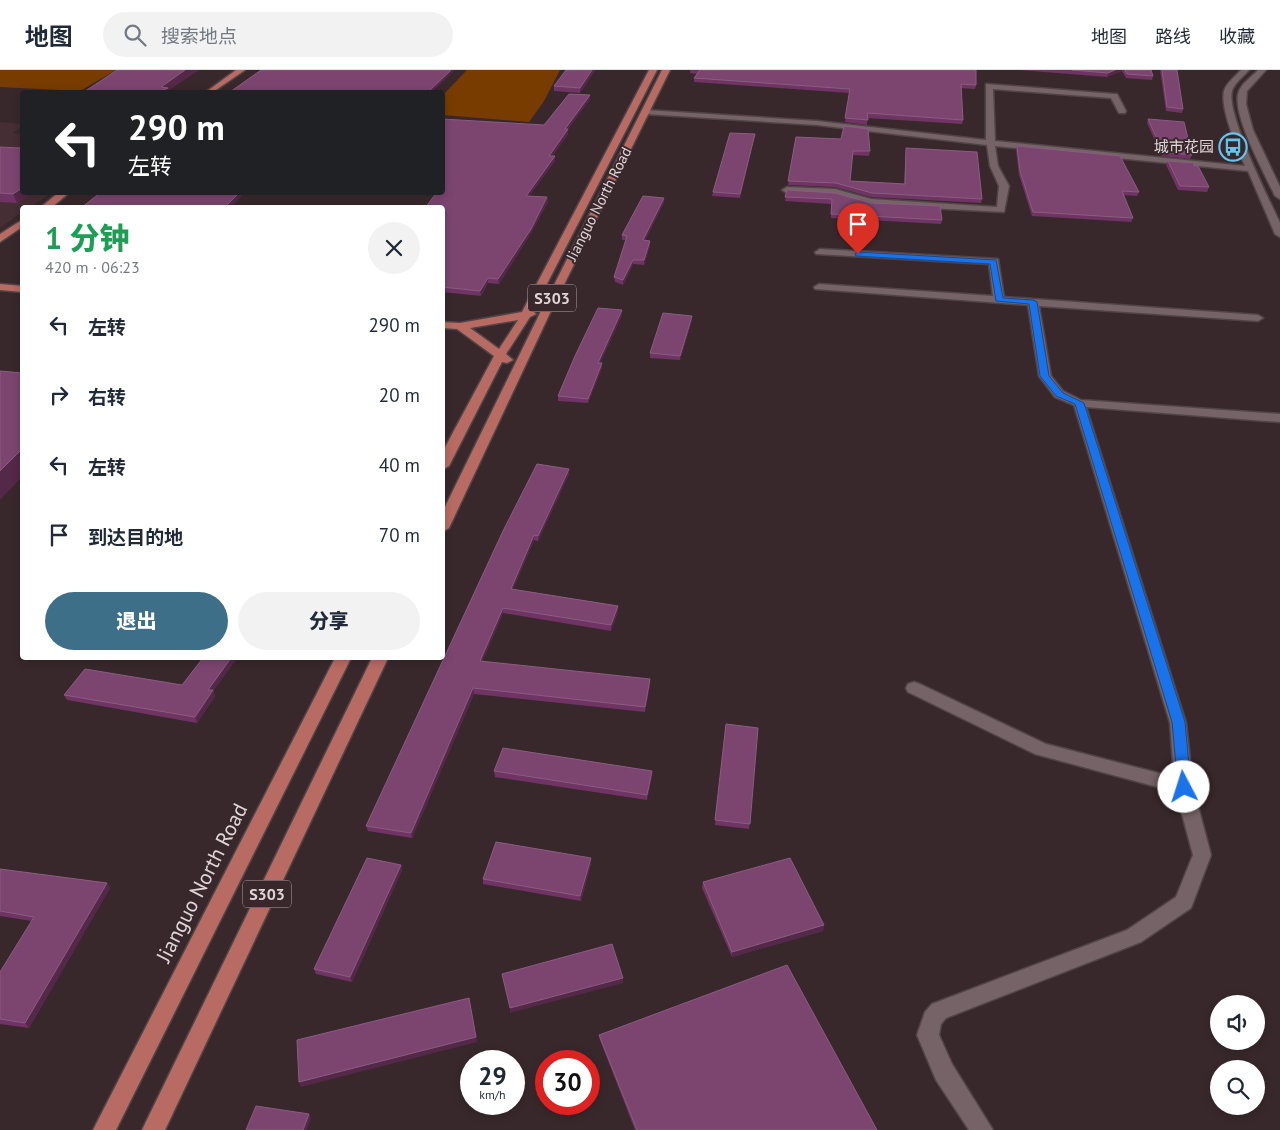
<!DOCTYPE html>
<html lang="zh">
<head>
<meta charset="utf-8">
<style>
  :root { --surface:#fff; --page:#f2f2f3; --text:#1f2937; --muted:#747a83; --line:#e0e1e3; --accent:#3e6f89 }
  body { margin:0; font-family:"PT Sans","Noto Sans SC",sans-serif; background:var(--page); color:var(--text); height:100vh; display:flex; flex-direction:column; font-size:19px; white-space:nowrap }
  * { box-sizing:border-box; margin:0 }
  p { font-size:16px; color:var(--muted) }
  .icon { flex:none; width:28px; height:28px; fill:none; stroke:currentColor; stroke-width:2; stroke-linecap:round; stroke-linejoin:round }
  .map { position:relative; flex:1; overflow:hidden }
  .panel { position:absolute; left:20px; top:135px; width:425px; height:455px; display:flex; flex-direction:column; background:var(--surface); border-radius:5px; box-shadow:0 2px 8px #0003 }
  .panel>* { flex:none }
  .guide { position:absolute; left:20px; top:20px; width:425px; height:105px; border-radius:5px; box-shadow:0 2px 8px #0003; background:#202124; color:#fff; overflow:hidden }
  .fabs { position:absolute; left:1210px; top:925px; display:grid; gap:10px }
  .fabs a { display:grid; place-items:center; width:55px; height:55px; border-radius:50%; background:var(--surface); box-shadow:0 2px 8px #0003; font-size:25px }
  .speed { position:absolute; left:460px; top:980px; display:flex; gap:10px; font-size:25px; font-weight:700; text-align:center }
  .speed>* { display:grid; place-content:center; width:65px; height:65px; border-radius:50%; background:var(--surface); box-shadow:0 2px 8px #0003; line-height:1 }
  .speed small { font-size:12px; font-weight:400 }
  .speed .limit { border:8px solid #d22; background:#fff; color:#111 }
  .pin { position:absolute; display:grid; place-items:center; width:42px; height:42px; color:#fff; margin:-51px -21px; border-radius:50% 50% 50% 0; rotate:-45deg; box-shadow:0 0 5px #0007 }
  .pin .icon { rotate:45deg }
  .me { position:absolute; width:55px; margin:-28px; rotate:355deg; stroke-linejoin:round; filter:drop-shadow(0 0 4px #0008) }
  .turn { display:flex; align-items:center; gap:18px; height:105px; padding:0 25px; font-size:22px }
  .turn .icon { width:65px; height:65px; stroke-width:2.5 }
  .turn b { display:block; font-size:35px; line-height:42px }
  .round { display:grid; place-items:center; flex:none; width:52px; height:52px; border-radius:26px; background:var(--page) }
  .headline { display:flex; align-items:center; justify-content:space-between; height:85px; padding:0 25px }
  h1 { font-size:30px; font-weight:800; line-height:38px; color:#1e9e55 }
  .cta { display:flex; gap:10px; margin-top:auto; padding:10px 25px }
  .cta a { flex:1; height:58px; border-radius:30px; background:var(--accent); color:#fff; font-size:20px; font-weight:800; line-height:58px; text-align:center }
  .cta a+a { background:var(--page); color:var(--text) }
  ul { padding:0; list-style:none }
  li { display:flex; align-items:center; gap:15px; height:70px; padding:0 25px }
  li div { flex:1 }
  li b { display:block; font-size:19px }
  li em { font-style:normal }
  header { display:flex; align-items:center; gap:30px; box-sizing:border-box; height:70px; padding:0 25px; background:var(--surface); border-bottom:1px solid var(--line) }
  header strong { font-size:24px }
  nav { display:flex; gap:28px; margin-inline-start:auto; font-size:18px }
  .search { width:350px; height:45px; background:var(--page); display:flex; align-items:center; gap:12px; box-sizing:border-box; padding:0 18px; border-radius:28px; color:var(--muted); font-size:19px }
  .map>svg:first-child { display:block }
  .built { fill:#452e34 }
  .green { fill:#783c00 }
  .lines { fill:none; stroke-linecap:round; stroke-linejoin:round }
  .minor-casing { stroke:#514447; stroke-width:3 }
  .major-casing { stroke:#514447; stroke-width:3 }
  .minor { fill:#756367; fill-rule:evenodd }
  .major { fill:#b86b63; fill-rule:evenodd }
  .wall { fill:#6f3463 }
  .shaded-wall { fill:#542848 }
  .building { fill:#7b456f; stroke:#8b5c80 }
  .route { fill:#1a73e8; stroke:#114b97 }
  .labels { text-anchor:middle; stroke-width:4; stroke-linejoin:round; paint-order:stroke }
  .far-poi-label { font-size:15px; fill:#e0d5d8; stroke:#38282c; text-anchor:end }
  .far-street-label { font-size:15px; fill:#e0d5d8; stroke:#38282c }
  .shield { fill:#38282c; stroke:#aea1a4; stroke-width:1 }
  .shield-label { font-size:16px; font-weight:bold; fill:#e0d5d8 }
  .near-street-label { font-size:21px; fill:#e0d5d8; stroke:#38282c }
</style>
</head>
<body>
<header>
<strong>地图</strong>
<div class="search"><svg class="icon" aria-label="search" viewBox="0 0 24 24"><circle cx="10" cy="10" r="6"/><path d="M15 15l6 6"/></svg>搜索地点</div>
<nav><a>地图</a><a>路线</a><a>收藏</a></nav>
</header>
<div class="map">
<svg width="1280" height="1060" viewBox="0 0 1280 1060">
  <rect width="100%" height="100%" fill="#38282c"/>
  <!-- built -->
  <path class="built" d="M0,52l22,2v3l-9,6 9,1v58l30,1 -22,14 -8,1v4l-22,16z"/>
  <!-- green -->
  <path class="green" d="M0,0h116l-36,21 -80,-4z
    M467,0h93l-16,31 -15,21 -86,-7v-20z"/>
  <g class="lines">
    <!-- minor casing -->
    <g class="minor-casing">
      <path id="minor" d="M1241,0h8c-5,6 -15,13 -17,21 -6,23 37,108 48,132v14l-5,-3 -27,-63 -253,-25 3,20 11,20 -5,26 -133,-7 -36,-10 -48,-2 -5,-3 5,-3 48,2 36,10 126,8 2,-21 -9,-20 -3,-21 -170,-20 -172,-11 -4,-2 4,-2 172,11 169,19v-56l128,10h3l9,17 -1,2h-6l-8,-15 -118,-9 2,52 250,25c-7,-17 -25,-56 -21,-75 2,-8 12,-15 17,-21z
        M1258,0h8l-19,21 -1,13 7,26 27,57v12l-5,-3c-10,-22 -42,-79 -37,-102 2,-10 14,-17 20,-24z
        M820,179l178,10 6,38 254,18 5,3 -5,3 -219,-15 12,70 12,15 18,9 199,14v8l-194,-15 100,316 7,64 18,68 -20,53 -50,34 -195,76 -5,6 -2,11 13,29 41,66h-24l-33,-50 -19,-45 8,-23 7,-8 195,-74 49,-33 17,-42 -17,-63 -141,-38 -127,-62 -2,-4 2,-4 6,-2 6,2 126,60 128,33 -4,-54 -96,-318 -19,-8 -16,-21 -11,-71 -213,-16 -1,-2 5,-3 174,12 -4,-32 -173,-10 -1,-2z"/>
    </g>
    <!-- major casing -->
    <g class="major-casing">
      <path id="major" d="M236,0h9l-32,22h-7z
        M649,0h8l-124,241 3,3 -6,3 -24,37 7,6 -6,3 -5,-1 -53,104 -7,4v-17l52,-97 -37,-27 -15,-1v-6l18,1 62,-11zM518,250l-19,29 -29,-21z
        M662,0h8l-120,243 -101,215 -7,4v-19l98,-200z
        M59,122h11l-19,16h-11z
        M22,150v7l-22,15v-8z
        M0,214l22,2v6l-22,-2z
        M335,588h16l-235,472h-23z
        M372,588h16l-223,472h-23z"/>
    </g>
    <!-- minor -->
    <use href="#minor" class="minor"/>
    <!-- major -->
    <use href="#major" class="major"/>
  </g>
  <!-- wall -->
  <path class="wall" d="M595,0l-15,23 -26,-2v-5z
    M690,0h286v15l-1,4 -14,-1 2,32 -1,4 -95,-6v7l-22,-3 4,-29 -155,-11v-4l3,-4 -7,-1z
    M1019,0h132l2,6 -1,4 -26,-2 -4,-7 -15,6z
    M1160,0h17l6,39 -1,4 -16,-2z
    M590,25v4l-22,30v5l-16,22h3v5l-26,35 18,1 1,5 -17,31 -32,51 -11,-1 -7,13 -39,-4v-84l102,-83z
    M1148,49l44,36 -2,4 -28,-3 -15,-33z
    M755,64l-1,4 -14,60 -28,-2 1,-4z
    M796,67l74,14 -1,5 -16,-1 -3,26 54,3 2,-36 76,51 -1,4 -110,-6 -36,-10 -47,-2z
    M1017,76l122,46 -2,4 -13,-1 9,23 -2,4 -99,-6 -13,-41 -3,-25z
    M0,77l22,45h16l-1,1h-6l-14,10 -17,-1z
    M1168,91l26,5 15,21 -2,5 -29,-2 -12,-25z
    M787,120l84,13 71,17 -1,4 -110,-6v-14l-46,-3z
    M664,132l-19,38 5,1v4l-6,20 -11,-1 -10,21 -8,-3 -1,-5 12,-37h-4v-5z
    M622,245l-22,48 2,5 -14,35 -30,-2v-5z
    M692,250l-12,40 -30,-2v-5z
    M569,399v5l-31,67 -4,-1 -21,49 105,17v5l-7,20 -108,-18 -21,49 168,17v5l-5,28 -171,-18 -62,144 -44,-7 -2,-5z
    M203,588h34l-24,33 2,5 -18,27 -130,-23 -3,-5 118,-10z
    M726,654l32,4 -9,101 -34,-4z
    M494,701l158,5 -5,24 -152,-23z
    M591,794l-10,37 -98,-17v-5z
    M401,795l1,5 -50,112 -36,-8 -2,-5z
    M0,799l107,14 3,5 -81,140 -29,-4v-52l32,-51 -32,-5z
    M703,812l121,43 -1,6 -91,26 -30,-69z
    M599,965l278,95h-242l-35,-90z"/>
  <!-- shaded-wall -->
  <path class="shaded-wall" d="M185,0h14l-31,21 1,1h-11l3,-5z
    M451,0h4l-23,22h-4z
    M592,0h3l-15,23v-5z
    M1115,0h7v1l-15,6 1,-4z
    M590,25v4l-25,34v-4z
    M568,59v5l-19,26v-4z
    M755,64l-1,4 -14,60v-4z
    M555,86v5l-29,39v-4z
    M22,118v4l9,1 -14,10 -4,-9z
    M240,122h6l-16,16h-6z
    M547,127l1,5 -17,31 -32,51 -1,-5z
    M664,128v4l-21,43v-5z
    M650,171v4l-6,20v-5z
    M633,190v4l-10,21v-5z
    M488,208v5l-7,13 -1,-5z
    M622,240v5l-24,53v-5z
    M692,246v4l-12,40v-4z
    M602,293v5l-14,35v-4z
    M22,379v28l-22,23v-29z
    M569,399v5l-31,67v-5z
    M534,465v5l-23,54v-5z
    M618,536v5l-7,20v-6z
    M503,538v5l-23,54v-6z
    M231,588h6l-24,33 2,5 -18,27 -2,-6 13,-27z
    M650,609v5l-5,28v-5z
    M473,618l1,6 -62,144 -1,-5z
    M652,701v5l-5,24v-5z
    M591,788v6l-10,37 -1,-5z
    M401,795l1,5 -50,112 -2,-5z
    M107,813l3,5 -81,140 -4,-5z
    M824,855l-1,6 -91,26v-5z
    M623,908v5l-113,30v-5z
    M469,928l8,44 -176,45 -2,-5z
    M309,1044l2,4 -4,12h-4z"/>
  <!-- building -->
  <path class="building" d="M117,0h68l-24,17 7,1 -10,4h-74z
    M261,0h190l-23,22h-198z
    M566,0h26l-12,18 -26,-2z
    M700,0h276v15l-15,-1 2,36 -96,-7 1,7 -23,-2 5,-29 -156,-11z
    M1072,0h43l-7,3z
    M1125,0h26l2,6 -26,-2z
    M1162,0h15l6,39 -16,-2z
    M569,24l21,1 -25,34h3l-19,27h6l-29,40 21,1 -16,32 -33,50 -10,-1 -8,13 -38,-4v-79h-17l12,-16h5v-73l102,6z
    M1148,49l36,3 8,33 -29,-3z
    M844,56l24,3 2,22h-17l-3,30 55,3 1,-36 71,4 5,47 -110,-6 -36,-10 -48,-2 8,-44 45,2z
    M730,63l25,1 -15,60 -27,-2z
    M22,76v42l-9,6 -13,-1v-46l19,1z
    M1017,76l103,10 19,36 -17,-1 11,27 -100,-6 -13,-41z
    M1168,91l26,2v3h4l11,21 -29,-1z
    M787,120l48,3 36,10 69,3 2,14 -111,-6 1,-15 -47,-2z
    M101,122h139l-16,16h-143z
    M643,126l21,2 -21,42 7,1 -6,19h-11l-10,20 -9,-3 13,-41 -5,-1z
    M598,238l24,2 -24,53h4l-14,36 -30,-3 17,-40z
    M663,243l29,3 -12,40 -30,-3z
    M0,301l22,2v76l-22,22z
    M537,394l32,5 -31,67 -4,-1 -23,54 107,17 -7,19 -108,-17 -23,53 170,18 -5,28 -172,-19 -62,145 -45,-7 137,-295z
    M203,588h28l-23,32h5l-18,27 -131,-22 21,-26 97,16z
    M726,654l32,4 -8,96 -35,-4z
    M503,678l149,23 -5,24 -153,-24z
    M496,772l95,16 -11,38 -97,-17z
    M367,788l34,7 -51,112 -36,-8z
    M790,788l34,67 -92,27 -29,-70z
    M0,799l107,14 -82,140 -25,-4v-47l34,-55 -34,-6z
    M612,874l11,34 -113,30 -8,-34z
    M787,895l90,165h-240l-38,-95z
    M469,928l7,39 -177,45 -2,-42z
    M256,1036l53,8 -6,16h-57z"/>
  <!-- route -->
  <path class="route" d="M858,182l138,8 7,38 30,2 4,2 12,74 14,17 21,10 101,319 6,65 -2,4 -5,1 -4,-1 -2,-4 -6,-65 -97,-318 -19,-8 -16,-20 -11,-72 -33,-3 -6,-37 -134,-8 -1,-2z"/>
  <!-- icons -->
  <defs>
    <g id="bus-ring" transform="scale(1.4375)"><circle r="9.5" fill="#38282c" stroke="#64c5ee" stroke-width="1.5"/><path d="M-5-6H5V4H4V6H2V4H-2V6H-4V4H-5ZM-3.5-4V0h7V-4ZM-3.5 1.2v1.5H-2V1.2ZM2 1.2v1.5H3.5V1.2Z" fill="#64c5ee"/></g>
  </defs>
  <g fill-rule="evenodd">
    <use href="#bus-ring" x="1233" y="77"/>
  </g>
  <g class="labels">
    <!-- far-poi labels -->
    <g class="far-poi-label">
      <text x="1214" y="82">城市花园</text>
    </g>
    <!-- far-street labels -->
    <g class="far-street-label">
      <text transform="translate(599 134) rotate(-63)" y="5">Jianguo North Road</text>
    </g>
    <!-- shield labels -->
    <g class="shield">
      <rect x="528" y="214.5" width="48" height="27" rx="4"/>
      <rect x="243" y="810.5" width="48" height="27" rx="4"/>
    </g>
    <g class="shield-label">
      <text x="552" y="234">S303</text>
      <text x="267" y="830">S303</text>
    </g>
    <!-- near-street labels -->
    <g class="near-street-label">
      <text transform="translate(202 813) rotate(-63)" y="7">Jianguo North Road</text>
    </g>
  </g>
</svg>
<div class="fabs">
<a><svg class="icon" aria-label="sound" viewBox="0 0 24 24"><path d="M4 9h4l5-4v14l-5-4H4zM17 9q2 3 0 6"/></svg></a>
<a><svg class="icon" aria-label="search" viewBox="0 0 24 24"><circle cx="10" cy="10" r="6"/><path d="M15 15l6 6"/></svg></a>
</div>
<div class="speed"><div>29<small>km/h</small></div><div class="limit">30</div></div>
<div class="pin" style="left:858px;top:184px;background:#d93025"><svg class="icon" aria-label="arrive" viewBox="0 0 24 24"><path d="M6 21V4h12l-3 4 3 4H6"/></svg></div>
<svg class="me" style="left:1184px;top:717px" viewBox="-20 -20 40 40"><circle r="19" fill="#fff"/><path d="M0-13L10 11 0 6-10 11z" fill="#1a73e8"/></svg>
<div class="guide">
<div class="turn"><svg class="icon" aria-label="left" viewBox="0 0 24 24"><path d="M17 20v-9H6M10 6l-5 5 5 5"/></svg><div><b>290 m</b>左转</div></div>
</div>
<section class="panel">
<div class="headline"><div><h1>1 分钟</h1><p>420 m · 06:23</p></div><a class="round"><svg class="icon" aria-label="close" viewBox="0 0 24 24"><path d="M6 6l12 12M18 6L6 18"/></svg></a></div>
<ul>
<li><svg class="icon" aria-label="left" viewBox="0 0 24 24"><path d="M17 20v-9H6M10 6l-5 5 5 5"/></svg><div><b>左转</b></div><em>290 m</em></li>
<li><svg class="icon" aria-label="right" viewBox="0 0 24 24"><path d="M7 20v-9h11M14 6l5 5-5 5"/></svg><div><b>右转</b></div><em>20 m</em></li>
<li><svg class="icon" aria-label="left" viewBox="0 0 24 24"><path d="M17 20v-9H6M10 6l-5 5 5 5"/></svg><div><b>左转</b></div><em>40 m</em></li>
<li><svg class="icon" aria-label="arrive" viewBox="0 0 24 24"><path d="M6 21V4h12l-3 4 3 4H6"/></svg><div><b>到达目的地</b></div><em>70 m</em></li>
</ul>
<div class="cta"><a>退出</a><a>分享</a></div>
</section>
</div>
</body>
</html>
